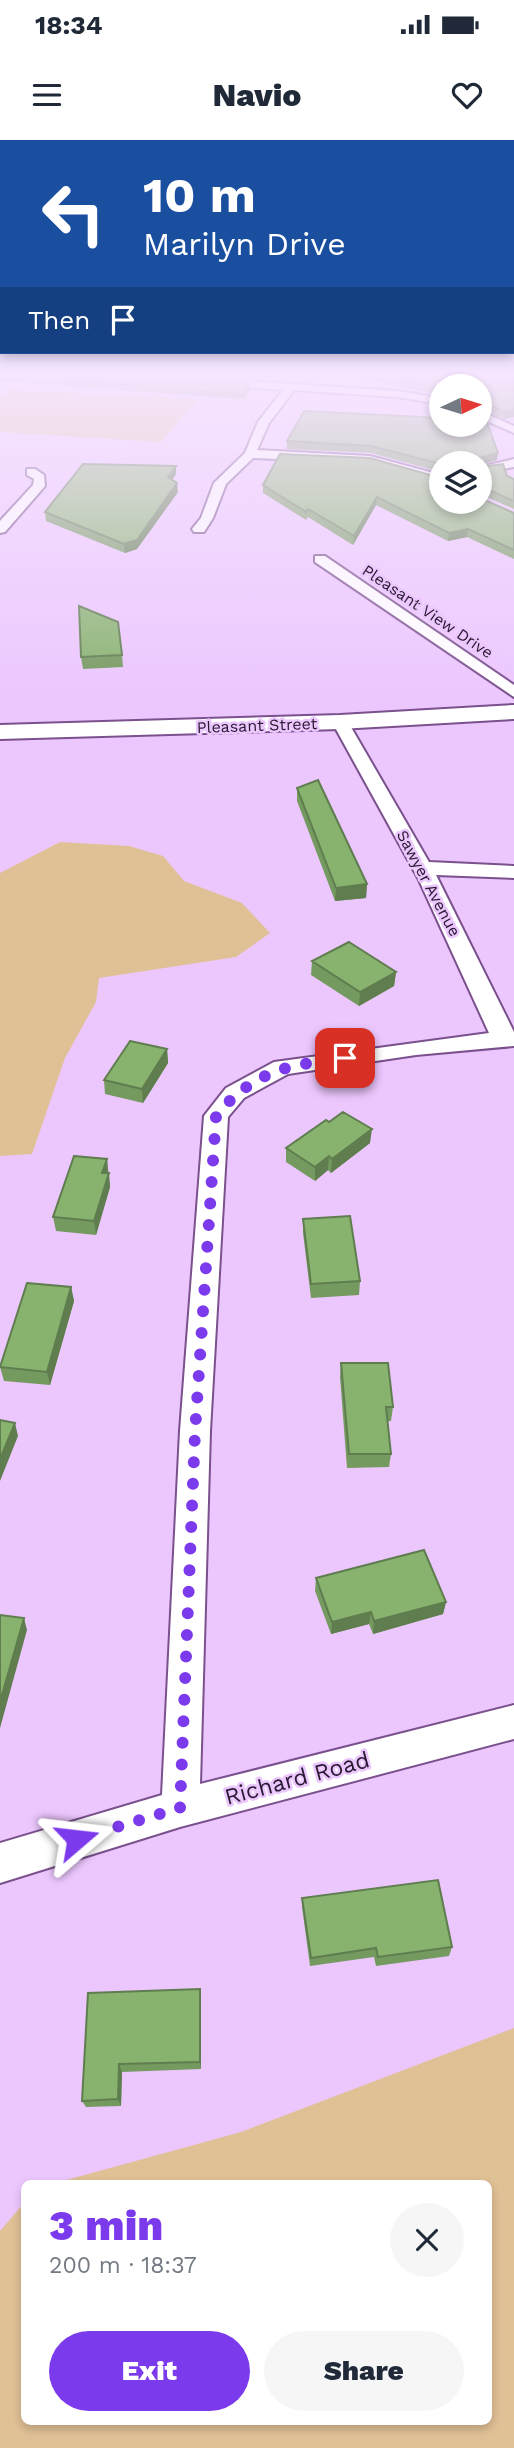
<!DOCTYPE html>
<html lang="en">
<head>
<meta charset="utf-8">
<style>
  :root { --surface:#fff; --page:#f6f6f7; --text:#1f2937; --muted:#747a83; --accent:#7c3aed }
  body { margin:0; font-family:"Work Sans",sans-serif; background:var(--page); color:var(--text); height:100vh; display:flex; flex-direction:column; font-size:26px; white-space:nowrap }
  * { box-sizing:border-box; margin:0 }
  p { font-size:23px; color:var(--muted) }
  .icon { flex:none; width:38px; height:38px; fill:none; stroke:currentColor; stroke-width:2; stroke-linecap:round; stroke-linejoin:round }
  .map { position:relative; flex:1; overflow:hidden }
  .drawer { position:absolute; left:21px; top:2040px; width:471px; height:245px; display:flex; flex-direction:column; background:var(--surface); border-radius:10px; box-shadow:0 4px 10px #0003 }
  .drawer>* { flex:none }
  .top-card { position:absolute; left:0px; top:0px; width:514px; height:214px; box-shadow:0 4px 10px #0003; background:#1a4fa0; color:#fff; overflow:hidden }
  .needle { width:46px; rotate:86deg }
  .fabs { position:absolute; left:429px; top:234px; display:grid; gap:14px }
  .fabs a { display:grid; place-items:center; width:63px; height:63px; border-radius:50%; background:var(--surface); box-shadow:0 4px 10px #0003; font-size:35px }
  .pin { position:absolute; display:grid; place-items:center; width:60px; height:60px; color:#fff; margin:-30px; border-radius:14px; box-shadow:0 4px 10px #0006 }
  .me { position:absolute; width:77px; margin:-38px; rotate:73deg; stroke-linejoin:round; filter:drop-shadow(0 0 5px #0008) }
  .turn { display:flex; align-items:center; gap:24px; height:147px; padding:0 28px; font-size:32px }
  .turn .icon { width:91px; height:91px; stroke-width:2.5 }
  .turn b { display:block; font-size:49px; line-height:60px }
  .then { display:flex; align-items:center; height:66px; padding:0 28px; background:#0003; gap:14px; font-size:26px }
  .round { display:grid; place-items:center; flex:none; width:74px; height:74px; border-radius:37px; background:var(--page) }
  .summary { display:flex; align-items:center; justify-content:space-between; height:119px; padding:0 28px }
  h1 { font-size:42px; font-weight:800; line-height:52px; color:var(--accent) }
  .cta { display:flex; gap:14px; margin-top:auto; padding:14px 28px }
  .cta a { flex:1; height:80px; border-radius:42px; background:var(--accent); color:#fff; font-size:28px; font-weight:800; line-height:80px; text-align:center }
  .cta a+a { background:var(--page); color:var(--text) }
  .status { display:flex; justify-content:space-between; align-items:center; height:49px; padding:0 35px; background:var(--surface); direction:ltr }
  .status svg { height:19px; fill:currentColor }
  header { display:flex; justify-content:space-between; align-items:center; height:91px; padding:0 28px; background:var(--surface); font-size:32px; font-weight:800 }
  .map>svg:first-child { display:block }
  .green { fill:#e0c095 }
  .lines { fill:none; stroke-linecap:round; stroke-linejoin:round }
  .minor-casing { stroke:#7a508d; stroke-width:4 }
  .secondary-casing { stroke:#7a508d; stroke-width:4 }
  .minor { fill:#fff; fill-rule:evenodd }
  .secondary { fill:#fff; fill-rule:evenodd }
  .wall { fill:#759a5f }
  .shaded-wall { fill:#5f7d4e }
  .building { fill:#88b36f; stroke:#5f7d4e; stroke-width:2 }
  .route { stroke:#7c3aed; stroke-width:12; stroke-dasharray:0 21.6 }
  .labels { text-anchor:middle; stroke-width:5; stroke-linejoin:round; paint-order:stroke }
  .far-street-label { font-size:16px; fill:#2a1932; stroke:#ecc7fe }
  .near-street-label { font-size:23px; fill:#2a1932; stroke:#ecc7fe }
</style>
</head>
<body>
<div class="status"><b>18:34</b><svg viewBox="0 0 49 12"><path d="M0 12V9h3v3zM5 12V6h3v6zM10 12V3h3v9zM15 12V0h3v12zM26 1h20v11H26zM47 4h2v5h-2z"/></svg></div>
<header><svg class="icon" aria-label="menu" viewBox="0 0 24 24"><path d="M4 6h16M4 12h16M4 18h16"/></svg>Navio<svg class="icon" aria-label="heart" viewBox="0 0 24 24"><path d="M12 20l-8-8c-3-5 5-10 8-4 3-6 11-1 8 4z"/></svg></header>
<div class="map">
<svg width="514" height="2308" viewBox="0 0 514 2308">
  <rect width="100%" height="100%" fill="#ecc7fe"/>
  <!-- green -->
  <path class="green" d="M8,249l190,10 -37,43 -161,-10v-35z
    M60,702l69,4 34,10 21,25 58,22 28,30 -34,24 -137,21 -3,24 -31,56 -33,96 -32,2v-283z
    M514,1888v420h-514v-217l24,-28v219h464v-238h-436l189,-52z"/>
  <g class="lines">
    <!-- minor casing -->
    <g class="minor-casing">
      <path id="minor" d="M214,239l183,12 44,7v6l-44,-7 -103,-7 -25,33 -12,27 113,6 71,19v8l-71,-20 -117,-5 -27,26 -13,34 -9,14h-10l-2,-3 9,-11 13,-35 31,-30 13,-31 25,-32 -73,-6v-4z
        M480,271l34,15v7l-34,-15z
        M514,319v8l-34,6v-6z
        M27,329h8l9,6 1,11 -40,46 -5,1v-12l33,-36 1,-6 -7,-4z
        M315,416h10l189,129v12l-199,-135z
        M340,577l8,5 81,140 85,4v12l-78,-3 78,157v14l-98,9 -128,19 -44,24 -16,19 -18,314 -10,353 314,-79v34l-334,88 -180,56v-40l162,-48 18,-364 24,-315 22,-28 48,-26 215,-29 -71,-155 -86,-156z"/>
    </g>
    <!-- secondary casing -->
    <g class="secondary-casing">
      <path id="secondary" d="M514,565v14l-174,10 -340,10v-14l340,-10z"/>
    </g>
    <!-- minor -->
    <use href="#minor" class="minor"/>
    <!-- secondary -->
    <use href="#secondary" class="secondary"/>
  </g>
  <!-- wall -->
  <path class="wall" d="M0,235l250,8v6l-6,10 -244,-18z
    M344,235h170l-10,44 -24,-10v-22h-39v8z
    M484,280l13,40 -17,5 -39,-1v8l-70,-19 -84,-4v-8z
    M176,326v8l-4,6 6,12 -41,57 -12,4 -79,-32 -1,-9z
    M480,327l34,12v30l-34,-15z
    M263,345l178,17 73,11v46l-47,-22 -19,4 -72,-36 -23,40 -45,-28 -2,3 -43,-27z
    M122,515l1,12 -40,2 -2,-12z
    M297,648l70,96 -1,14 -31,3 -38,-100z
    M312,821l84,11 -2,14 -35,20 -48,-31z
    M167,909l1,14 -25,40 -38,-9 -1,-14z
    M370,1003l-39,30 -3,-3 -13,11 -29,-19v-14z
    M107,1019l3,28 -14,48 -40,-4 -3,-14z
    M303,1079l57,62 -1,14 -48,3 -8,-65z
    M71,1147l3,14 -24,84 -46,-4 -4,-14z
    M341,1223l52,44 -2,14h-4l4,33 -2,13 -42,1 -7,-91z
    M316,1438l130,24 -3,12 -70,20 -4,-10 -38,10 -16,-43z
    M302,1758l150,49 -3,9 -73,10 -2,-9 -64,9 -8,-59z
    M88,1853l113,4v72l-79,3 -1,34 -35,1 -4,-6z"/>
  <!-- shaded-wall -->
  <path class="shaded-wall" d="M250,243v6l-6,10v-5z
    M514,270v7l-10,2 1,-7z
    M498,313l-1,7 -17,5 -1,-7z
    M176,326v8l-7,11 -1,-8z
    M177,343l1,9 -41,57 -12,4 -1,-9z
    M377,357l-1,8 -23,40 1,-9z
    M468,389l-1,8 -19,4 1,-8z
    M367,744l-1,14 -31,3 1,-13z
    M396,832l-2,14 -35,20 1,-14z
    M167,909l1,14 -25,40 -1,-14z
    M372,989l-2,14 -39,30 1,-14z
    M329,1016l-1,14 -13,11v-14z
    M107,1019l1,14h-6z
    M109,1033l1,14 -14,48 -2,-14z
    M71,1147l3,14 -24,84 -3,-13z
    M15,1283l3,13 -18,45v-22z
    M446,1462l-3,12 -70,20 1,-13z
    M371,1472l-2,12 -38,10 1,-12z
    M24,1478l3,12 -27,98v-26z
    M200,1849l1,8v72l-1,-7z
    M119,1924l3,8 -1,34 -3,-7z"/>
  <!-- building -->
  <path class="building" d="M0,235h159l91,8 -6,11z
    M378,235h136v35l-9,2 -25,-11v3v-17h-39v1z
    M304,271l137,7v7h39v-5h6l12,33 -19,5v6h-38l-70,-18 -84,-5z
    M280,314l90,4 71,20v24h39v-4l34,15v37l-46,-21 -19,4 -72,-36 -23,39 -46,-27 -2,3 -43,-27z
    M83,324l93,2 -8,11 9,6 -40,57 -13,4 -79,-32z
    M503,324l4,12 7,3v22l-34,-15v-19z
    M79,466l39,16 4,33 -41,2z
    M318,640l49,104 -31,4 -39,-100z
    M349,802l47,30 -36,20 -48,-31z
    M130,901l37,8 -25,40 -38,-9z
    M343,972l29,17 -40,30 -3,-3 -14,11 -29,-19 40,-28 3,2z
    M74,1016l33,3 -5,14h7l-15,48 -41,-4z
    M350,1076l10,65 -49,3 -8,-65z
    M27,1143l44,4 -24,85 -47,-5z
    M341,1223h47l5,44h-7l5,47h-42z
    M0,1280l15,3 -15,36z
    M424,1410l22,52 -72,19 -3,-9 -39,10 -16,-44z
    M0,1475l24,3 -24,84z
    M438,1740l14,67 -74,10 -2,-9 -65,10 -9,-60z
    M200,1849v73l-81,2 -1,35 -36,2 6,-108z"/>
  <!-- sky -->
  <linearGradient id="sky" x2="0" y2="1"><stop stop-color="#8a9bd1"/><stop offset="0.42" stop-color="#f6e6ff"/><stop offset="1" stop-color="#f6e6ff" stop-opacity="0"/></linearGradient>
  <rect width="514" height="559" fill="url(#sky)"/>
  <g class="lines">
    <!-- route -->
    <path class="route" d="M77,1699l103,-31 15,-376 21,-316c38,-46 73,-51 129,-58"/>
  </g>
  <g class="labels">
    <!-- far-street labels -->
    <g class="far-street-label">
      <text transform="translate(428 471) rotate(34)" y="6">Pleasant View Drive</text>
      <text transform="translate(257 585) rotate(-2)" y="6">Pleasant Street</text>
      <text transform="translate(429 743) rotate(62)" y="6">Sawyer Avenue</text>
    </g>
    <!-- near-street labels -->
    <g class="near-street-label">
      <text transform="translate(297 1638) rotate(-15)" y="8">Richard Road</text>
    </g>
  </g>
</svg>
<div class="fabs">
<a><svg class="needle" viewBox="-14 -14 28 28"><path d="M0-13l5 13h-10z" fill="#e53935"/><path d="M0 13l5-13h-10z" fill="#747a83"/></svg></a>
<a><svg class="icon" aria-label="layers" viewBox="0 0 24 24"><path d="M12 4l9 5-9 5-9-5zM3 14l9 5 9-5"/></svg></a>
</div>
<div class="pin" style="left:345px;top:918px;background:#d93025"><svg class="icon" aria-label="arrive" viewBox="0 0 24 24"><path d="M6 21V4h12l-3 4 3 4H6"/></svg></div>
<svg class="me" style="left:77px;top:1699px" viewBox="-20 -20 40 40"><path d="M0-17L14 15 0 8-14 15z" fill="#7c3aed" stroke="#fff" stroke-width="4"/></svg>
<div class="top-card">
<div class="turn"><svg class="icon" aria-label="left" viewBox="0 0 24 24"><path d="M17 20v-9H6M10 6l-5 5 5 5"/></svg><div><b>10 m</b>Marilyn Drive</div></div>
<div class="then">Then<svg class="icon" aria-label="arrive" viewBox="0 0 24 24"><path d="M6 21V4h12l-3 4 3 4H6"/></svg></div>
</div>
<section class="drawer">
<div class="summary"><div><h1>3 min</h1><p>200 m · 18:37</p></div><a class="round"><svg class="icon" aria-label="close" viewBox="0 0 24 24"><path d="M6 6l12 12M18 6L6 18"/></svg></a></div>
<div class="cta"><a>Exit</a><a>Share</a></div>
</section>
</div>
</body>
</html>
